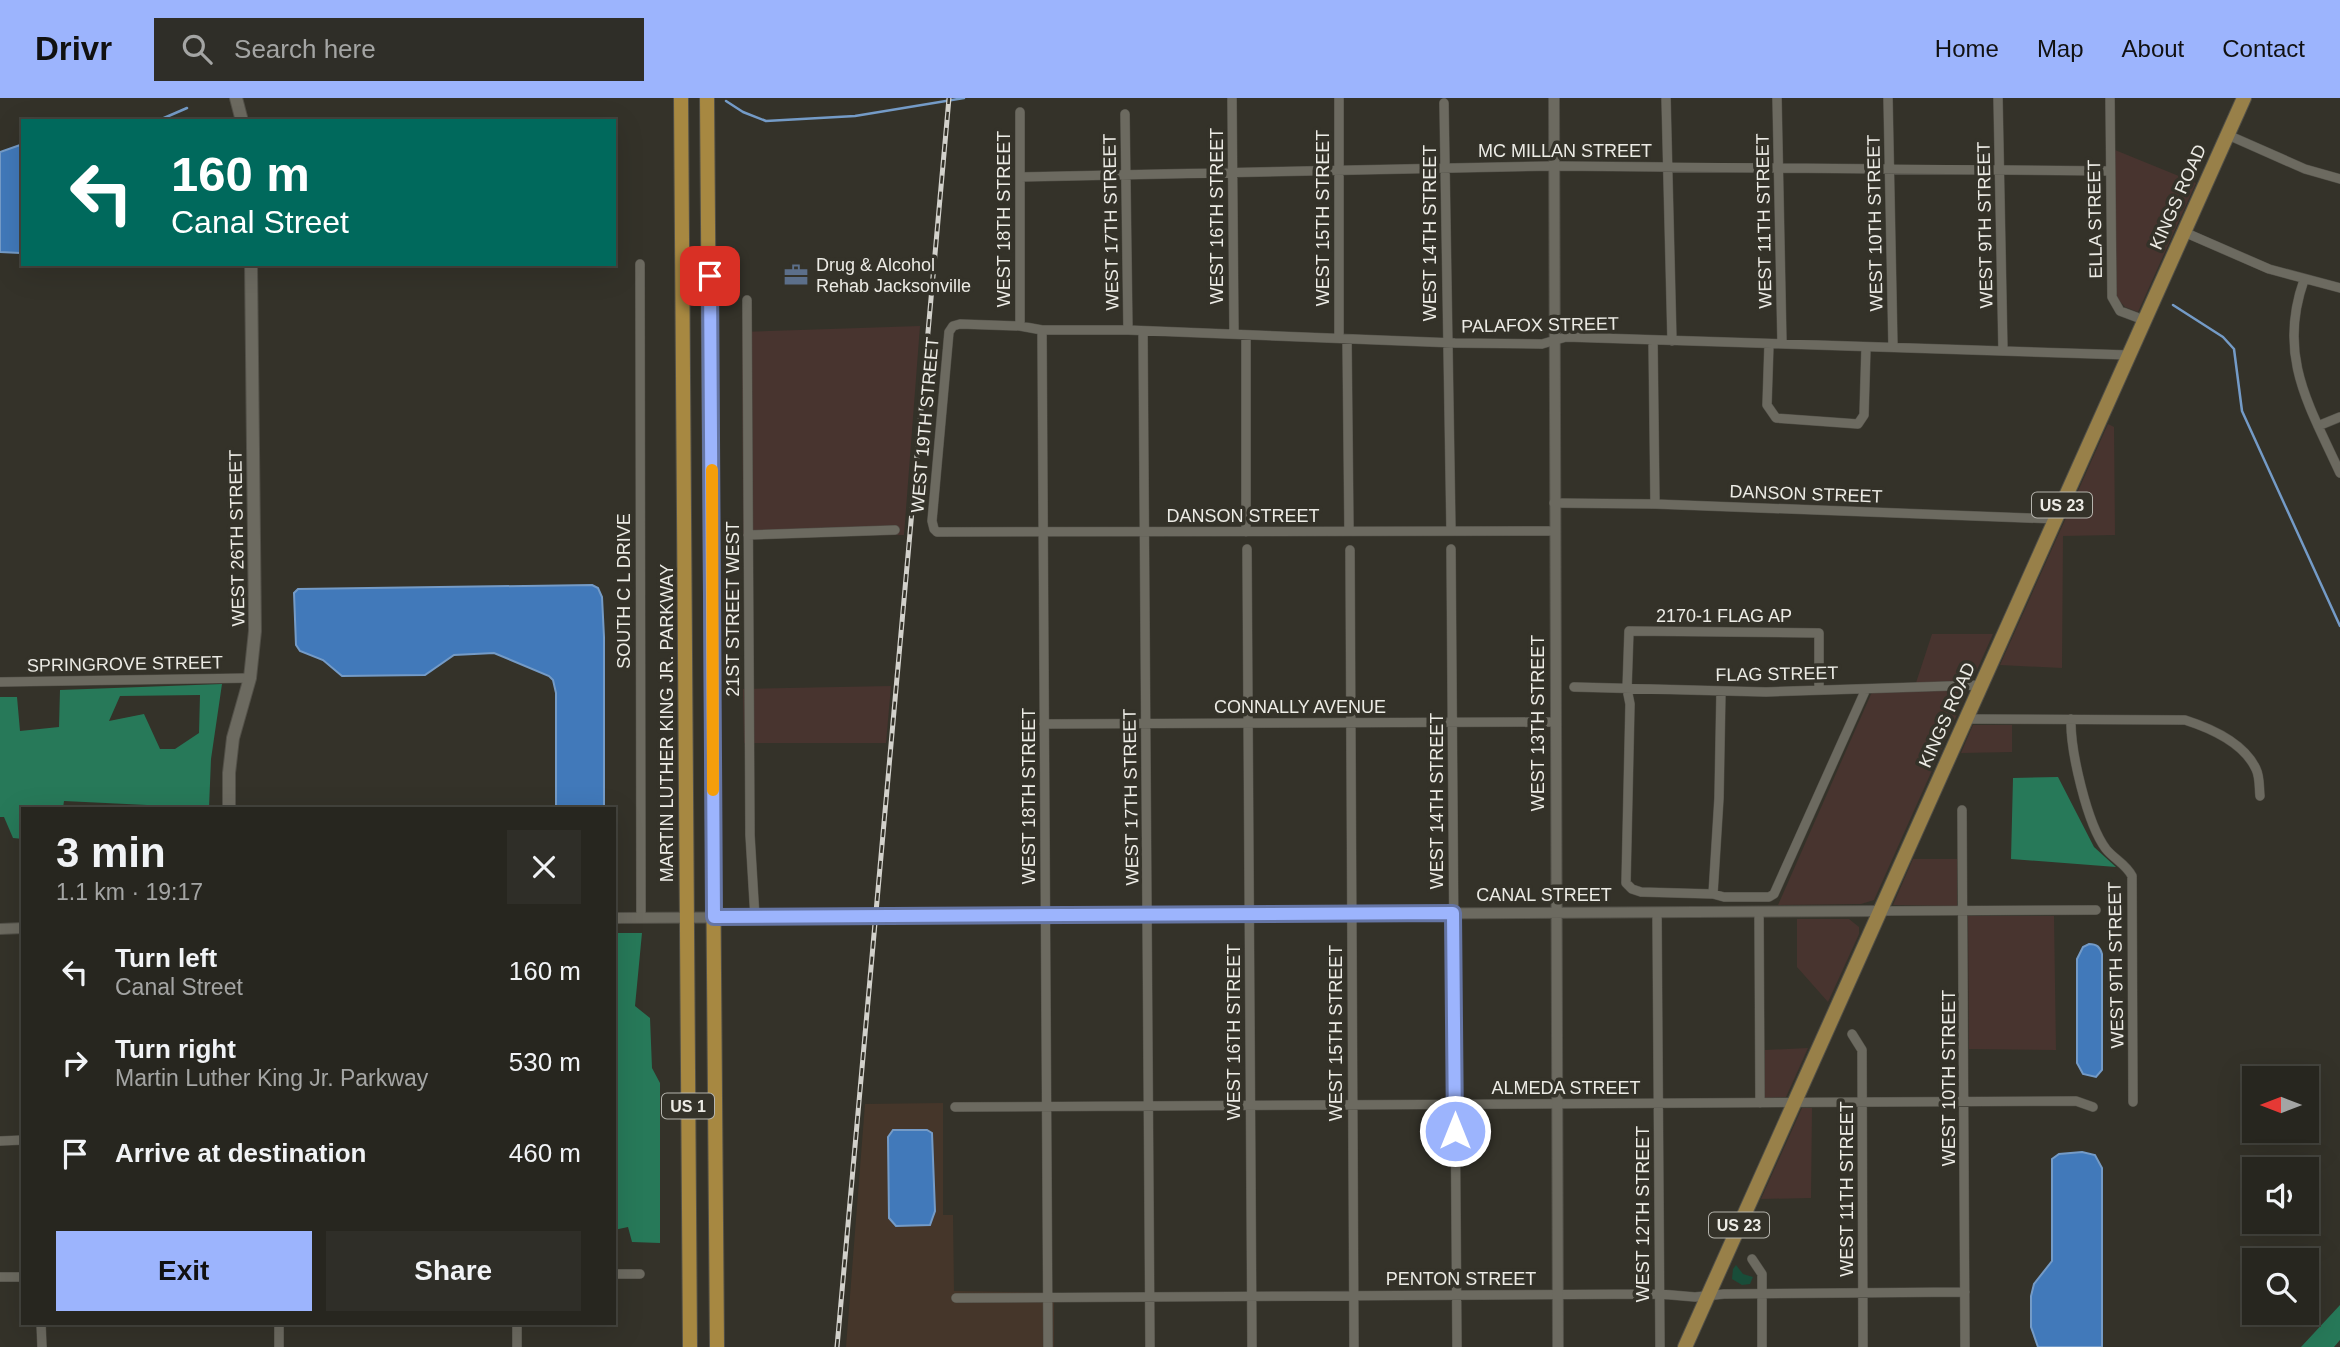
<!DOCTYPE html>
<html lang="en">
<head>
<meta charset="utf-8">
<style>
  :root { --surface:#27261f; --page:#2f2e28; --text:#f1f3f6; --muted:#a4a5a4; --line:#43433d; --accent:#9cb4fd }
  body { margin:0; font-family:Helvetica,sans-serif; background:var(--page); color:var(--text); height:100vh; display:flex; flex-direction:column; font-size:26px; white-space:nowrap }
  * { box-sizing:border-box; margin:0 }
  p { font-size:23px; color:var(--muted) }
  .icon { flex:none; width:38px; height:38px; fill:none; stroke:currentColor; stroke-width:2; stroke-linecap:round; stroke-linejoin:round }
  .map { position:relative; flex:1; overflow:hidden }
  .drawer { position:absolute; left:21px; top:709px; width:595px; height:518px; display:flex; flex-direction:column; background:var(--surface); border-radius:0px; box-shadow:0 7px 28px #0002,0 0 0 2px var(--line) }
  .drawer>* { flex:none }
  .guide { position:absolute; left:21px; top:21px; width:595px; height:147px; border-radius:0px; box-shadow:0 7px 28px #0002,0 0 0 2px var(--line); background:#00695c; color:#fff; overflow:hidden }
  .needle { width:46px; rotate:270deg }
  .controls { position:absolute; left:2242px; top:968px; display:grid; gap:14px }
  .controls a { display:grid; place-items:center; width:77px; height:77px; border-radius:0px; background:var(--surface); box-shadow:0 7px 28px #0002,0 0 0 2px var(--line); font-size:35px }
  .pin { position:absolute; display:grid; place-items:center; width:60px; height:60px; color:#fff; margin:-30px; border-radius:14px; box-shadow:0 4px 10px #0006 }
  .me { position:absolute; width:77px; margin:-38px; rotate:0deg; stroke-linejoin:round; filter:drop-shadow(0 0 5px #0008) }
  .turn { display:flex; align-items:center; gap:24px; height:147px; padding:0 35px; font-size:32px }
  .turn .icon { width:91px; height:91px; stroke-width:2.5 }
  .turn b { display:block; font-size:49px; line-height:60px }
  .round { display:grid; place-items:center; flex:none; width:74px; height:74px; border-radius:0px; background:var(--page) }
  .head { display:flex; align-items:center; justify-content:space-between; height:119px; padding:0 35px }
  h1 { font-size:42px; font-weight:700; line-height:52px }
  .cta { display:flex; gap:14px; margin-top:auto; padding:14px 35px }
  .cta a { flex:1; height:80px; border-radius:0px; background:var(--accent); color:#111; font-size:28px; font-weight:700; line-height:80px; text-align:center }
  .cta a+a { background:var(--page); color:var(--text) }
  ul { padding:0; list-style:none }
  li { display:flex; align-items:center; gap:21px; height:91px; padding:0 35px }
  li div { flex:1 }
  li b { display:block; font-size:26px }
  li em { font-style:normal }
  header { display:flex; align-items:center; gap:42px; box-sizing:border-box; height:98px; padding:0 35px; background:var(--accent); color:#111 }
  header strong { font-size:33px }
  nav { display:flex; gap:38px; margin-inline-start:auto; font-size:24px }
  .search { width:490px; height:63px; background:var(--page); display:flex; align-items:center; gap:18px; box-sizing:border-box; padding:0 24px; border-radius:0px; color:var(--muted); font-size:26px }
  .map>svg:first-child { display:block }
  .commercial { fill:#48342f }
  .education { fill:#45362a }
  .green { fill:#194d39 }
  .forest { fill:#277959; fill-rule:evenodd }
  .water { fill:#4179ba; stroke:#749bc7; stroke-width:2 }
  .lines { fill:none; stroke-linecap:round; stroke-linejoin:round }
  .stream { stroke:#749bc7; stroke-width:2.5 }
  .minor-casing { stroke:#525048; stroke-width:10 }
  .tertiary-casing { stroke:#525048; stroke-width:12 }
  .secondary-casing { stroke:#525048; stroke-width:14 }
  .primary-casing { stroke:#525048; stroke-width:16 }
  .trunk-casing { stroke:#525048; stroke-width:16 }
  .minor { stroke:#6c6a60; stroke-width:9 }
  .tertiary { stroke:#6c6a60; stroke-width:10 }
  .secondary { stroke:#6c6a60; stroke-width:12 }
  .primary { stroke:#988049; stroke-width:14 }
  .trunk { stroke:#a78841; stroke-width:14 }
  .rail-casing { stroke:#d2d1cb; stroke-width:5 }
  .rail { stroke:#343229; stroke-width:2.5; stroke-dasharray:8; stroke-linecap:butt }
  .route-casing { stroke:#6575a4; stroke-width:18 }
  .route { stroke:#9cb4fd; stroke-width:12 }
  .slow { stroke:#f59e0b; stroke-width:12 }
  .labels { text-anchor:middle; stroke-width:7; stroke-linejoin:round; paint-order:stroke }
  .shield { fill:#343229; stroke:#b5b4ad; stroke-width:2 }
  .shield-label { font-size:16px; font-weight:bold; fill:#ecebe5 }
  .street-label { font-size:18px; fill:#ecebe5; stroke:#343229 }
  .poi-label { font-size:18px; fill:#ecebe5; stroke:#343229; text-anchor:start }
</style>
</head>
<body>
<header>
<strong>Drivr</strong>
<div class="search"><svg class="icon" aria-label="search" viewBox="0 0 24 24"><circle cx="10" cy="10" r="6"/><path d="M15 15l6 6"/></svg>Search here</div>
<nav><a>Home</a><a>Map</a><a>About</a><a>Contact</a></nav>
</header>
<div class="map">
<svg width="2340" height="1249" viewBox="0 0 2340 1249">
  <rect width="100%" height="100%" fill="#343229"/>
  <!-- commercial -->
  <path class="commercial" d="M2115,52l81,33 -58,129 -13,-5 -9,-10z
    M920,228l-16,209 -161,1 -1,-204z
    M2108,326l6,3 1,108 -52,1 -1,132 -62,-3z
    M1932,536h61l-119,266 -13,4 -83,1 94,-213h41z
    M891,588l-5,57h-142l-1,-54z
    M1973,627h39v27l-51,1z
    M1913,761h44v47l-64,-1z
    M1968,818h86l2,134 -87,-1z
    M1797,821h52l10,8v7l-31,68 -31,-35z
    M1808,950l-22,49 -21,1v-48z
    M1802,1010h10l-1,90 -50,1z"/>
  <!-- education -->
  <path class="education" d="M943,1005v112h10l1,76 100,2v54h-208l19,-243z"/>
  <!-- green -->
  <path class="green" d="M1736,1167l7,9 10,3 -3,7 -8,1 -10,-6 1,-10z"/>
  <!-- forest -->
  <path class="forest" d="M222,586l-11,75 -2,49 -145,-7 -1,7h-40v31l-10,-1 -9,-21h-4v-120h17l3,34 39,-4 1,-37zM200,597l-1,38 -24,16h-15l-16,-35 -35,7 11,-25z
    M2058,679l36,70 22,20 -105,-8 2,-81z
    M614,835h28l-7,73 15,12 2,50 8,15v160l-28,-1 -4,-15 -14,3z
    M2340,1207v35l-6,7h-33z"/>
  <!-- water -->
  <path class="water" d="M23,46v26l-3,8 3,14v58l-3,3 -20,-1v-100z
    M592,487l6,3 4,9 2,40v171h-48v-115l-3,-13 -4,-4 -55,-23 -40,2 -29,20 -83,1 -19,-16 -23,-9 -4,-6 -2,-52 4,-4z
    M2089,846c8,0 11,3 13,10v116l-6,7 -13,-3 -6,-11v-104l6,-12z
    M893,1032h34l5,3 3,78 -5,14 -34,1 -7,-8 -1,-81z
    M2082,1054l13,3 7,13v179h-64l-7,-20v-31l3,-12 18,-23v-102l7,-5z"/>
  <g class="lines">
    <!-- stream -->
    <path class="stream" d="M726,3l17,11 23,9 89,-5 109,-18
      M157,23l30,-13
      M2173,207l50,32 11,12 8,62 98,215"/>
    <!-- minor casing -->
    <g class="minor-casing">
      <path id="minor" d="M1232,0l2,235
        M1339,0v240
        M1666,0l6,243
        M1777,0l5,246
        M1888,0l5,249
        M1998,0l5,253
        M2110,0l2,199 8,14 24,9
        M1444,5l7,428
        M1020,14v214
        M1125,16l3,216
        M2228,37l77,34 35,10
        M1020,79l534,-11 556,5
        M2184,134l85,37 71,19
        M640,166l1,654
        M2304,182c-27,76 5,125 36,193
        M747,202l3,535 5,83
        M1042,232l6,1017
        M1143,234l7,1015
        M1246,238v196
        M1347,241l2,192
        M1653,242l2,164
        M1769,246l-2,61 9,13 82,6 6,-9 2,-68
        M2318,328l22,-9
        M1554,405l101,1 401,15
        M1555,433l-618,1 -3,-3 -2,-8 17,-189 4,-6 7,-2 60,2 22,4h86l327,13 87,1 24,-7 563,18
        M748,437l147,-5
        M1247,451l5,798
        M1451,451l6,798
        M1350,452l4,797
        M0,584l250,-4
        M1574,589l192,5 215,-7
        M1721,593l-2,107 -6,96 -72,-2 -9,-3 -6,-6 4,-179 -3,-15 2,-58 190,2v57
        M1966,621l219,1c25,8 59,23 71,49 4,8 3,18 4,27
        M2071,621c-1,31 16,105 35,130 8,10 20,15 26,27l1,226
        M1044,626l512,-2
        M1962,712l3,537
        M1713,796l11,3h45l5,-3 92,-205
        M1880,813l216,-1
        M1759,814l1,191
        M1657,815l3,434
        M1852,936l10,16 1,297
        M955,1009l1121,-6 17,6
        M0,1043l23,-1
        M1752,1161l10,15v73
        M614,1176h26
        M0,1179h23
        M956,1200l704,-4 35,3 29,-3 241,-2
        M41,1225l1,24
        M279,1225v24
        M517,1225v24"/>
    </g>
    <!-- tertiary casing -->
    <g class="tertiary-casing">
      <path id="tertiary" d="M1554,0l4,1249
        M614,820l1266,-7
        M0,831l23,-1"/>
    </g>
    <!-- secondary casing -->
    <g class="secondary-casing">
      <path id="secondary" d="M236,0l6,23
        M229,710v-35l4,-35 17,-60 5,-47 -4,-367"/>
    </g>
    <!-- primary casing -->
    <g class="primary-casing">
      <path id="primary" d="M1685,1249l559,-1249"/>
    </g>
    <!-- trunk casing -->
    <g class="trunk-casing">
      <path id="trunk" d="M681,0l9,1249
        M707,0l10,1249"/>
    </g>
    <!-- minor -->
    <use href="#minor" class="minor"/>
    <!-- tertiary -->
    <use href="#tertiary" class="tertiary"/>
    <!-- secondary -->
    <use href="#secondary" class="secondary"/>
    <!-- primary -->
    <use href="#primary" class="primary"/>
    <!-- trunk -->
    <use href="#trunk" class="trunk"/>
    <!-- rail casing -->
    <g class="rail-casing">
      <path id="rail" d="M837,1249l112,-1249"/>
    </g>
    <!-- rail -->
    <use href="#rail" class="rail"/>
  </g>
  <g class="lines">
    <!-- route casing -->
    <g class="route-casing">
      <path id="route" d="M710,178l4,641 739,-4 2,218"/>
    </g>
    <!-- route -->
    <use href="#route" class="route"/>
    <!-- slow -->
    <path class="slow" d="M712,372l1,320"/>
  </g>
  <!-- icons -->
  <defs>
    <g id="office-bare" transform="scale(1.89)"><path d="M-6-3h4V-5.5h4V-3h4V5H-6ZM-1-4.5V-3h2v-1.5ZM-6 0V1H6V0Z" fill="#5c6f8a" stroke="#343229" stroke-width="2.5" paint-order="stroke"/></g>
  </defs>
  <g fill-rule="evenodd">
    <use href="#office-bare" x="796" y="177"/>
  </g>
  <g class="labels">
    <!-- shield labels -->
    <g class="shield">
      <rect x="2032" y="394.5" width="60" height="25" rx="5"/>
      <rect x="662" y="995.5" width="52" height="25" rx="5"/>
      <rect x="1709" y="1114.5" width="60" height="25" rx="5"/>
    </g>
    <g class="shield-label">
      <text x="2062" y="413">US 23</text>
      <text x="688" y="1014">US 1</text>
      <text x="1739" y="1133">US 23</text>
    </g>
    <!-- street labels -->
    <g class="street-label">
      <text x="1565" y="59">MC MILLAN STREET</text>
      <text transform="translate(2178 99) rotate(-66)" y="6">KINGS ROAD</text>
      <text transform="translate(1217 118) rotate(-90)" y="6">WEST 16TH STREET</text>
      <text transform="translate(1323 120) rotate(-90)" y="6">WEST 15TH STREET</text>
      <text transform="translate(1004 121) rotate(-90)" y="6">WEST 18TH STREET</text>
      <text transform="translate(2095 121) rotate(-91)" y="6">ELLA STREET</text>
      <text transform="translate(1764 123) rotate(-91)" y="6">WEST 11TH STREET</text>
      <text transform="translate(1111 124) rotate(-91)" y="6">WEST 17TH STREET</text>
      <text transform="translate(1875 125) rotate(-91)" y="6">WEST 10TH STREET</text>
      <text transform="translate(1985 127) rotate(-91)" y="6">WEST 9TH STREET</text>
      <text transform="translate(1430 135) rotate(-90)" y="6">WEST 14TH STREET</text>
      <text transform="translate(1540 227) rotate(-1)" y="6">PALAFOX STREET</text>
      <text transform="translate(925 327) rotate(-85)" y="6">WEST 19TH STREET</text>
      <text transform="translate(1806 396) rotate(2)" y="6">DANSON STREET</text>
      <text x="1243" y="424">DANSON STREET</text>
      <text transform="translate(237 440) rotate(-91)" y="6">WEST 26TH STREET</text>
      <text transform="translate(624 493) rotate(-90)" y="6">SOUTH C L DRIVE</text>
      <text transform="translate(733 511) rotate(-90)" y="6">21ST STREET WEST</text>
      <text x="1724" y="524">2170-1 FLAG AP</text>
      <text transform="translate(125 566) rotate(-1)" y="6">SPRINGROVE STREET</text>
      <text transform="translate(1777 576) rotate(-1)" y="6">FLAG STREET</text>
      <text x="1300" y="615">CONNALLY AVENUE</text>
      <text transform="translate(1947 617) rotate(-66)" y="6">KINGS ROAD</text>
      <text transform="translate(667 625) rotate(-90)" y="6">MARTIN LUTHER KING JR. PARKWAY</text>
      <text transform="translate(1538 625) rotate(-90)" y="6">WEST 13TH STREET</text>
      <text transform="translate(1029 698) rotate(-90)" y="6">WEST 18TH STREET</text>
      <text transform="translate(1131 699) rotate(-91)" y="6">WEST 17TH STREET</text>
      <text transform="translate(1437 703) rotate(-90)" y="6">WEST 14TH STREET</text>
      <text x="1544" y="803">CANAL STREET</text>
      <text transform="translate(2116 867) rotate(-91)" y="6">WEST 9TH STREET</text>
      <text transform="translate(1234 934) rotate(-90)" y="6">WEST 16TH STREET</text>
      <text transform="translate(1336 935) rotate(-90)" y="6">WEST 15TH STREET</text>
      <text transform="translate(1949 980) rotate(-90)" y="6">WEST 10TH STREET</text>
      <text x="1566" y="996">ALMEDA STREET</text>
      <text transform="translate(1847 1091) rotate(-90)" y="6">WEST 11TH STREET</text>
      <text transform="translate(1643 1116) rotate(-90)" y="6">WEST 12TH STREET</text>
      <text x="1461" y="1187">PENTON STREET</text>
    </g>
    <!-- poi labels -->
    <g class="poi-label">
      <text x="816" y="173">Drug &amp; Alcohol<tspan x="816" dy="21">Rehab Jacksonville</tspan></text>
    </g>
  </g>
</svg>
<div class="controls">
<a><svg class="needle" viewBox="-14 -14 28 28"><path d="M0-13l5 13h-10z" fill="#e53935"/><path d="M0 13l5-13h-10z" fill="#a4a5a4"/></svg></a>
<a><svg class="icon" aria-label="sound" viewBox="0 0 24 24"><path d="M4 9h4l5-4v14l-5-4H4zM17 9q2 3 0 6"/></svg></a>
<a><svg class="icon" aria-label="search" viewBox="0 0 24 24"><circle cx="10" cy="10" r="6"/><path d="M15 15l6 6"/></svg></a>
</div>
<div class="pin" style="left:710px;top:178px;background:#d93025"><svg class="icon" aria-label="arrive" viewBox="0 0 24 24"><path d="M6 21V4h12l-3 4 3 4H6"/></svg></div>
<svg class="me" style="left:1455px;top:1033px" viewBox="-20 -20 40 40"><circle r="17" fill="#9cb4fd" stroke="#fff" stroke-width="3"/><path d="M0-11L8 9 0 5-8 9z" fill="#fff"/></svg>
<div class="guide">
<div class="turn"><svg class="icon" aria-label="left" viewBox="0 0 24 24"><path d="M17 20v-9H6M10 6l-5 5 5 5"/></svg><div><b>160 m</b>Canal Street</div></div>
</div>
<section class="drawer">
<div class="head"><div><h1>3 min</h1><p>1.1 km · 19:17</p></div><a class="round"><svg class="icon" aria-label="close" viewBox="0 0 24 24"><path d="M6 6l12 12M18 6L6 18"/></svg></a></div>
<ul>
<li><svg class="icon" aria-label="left" viewBox="0 0 24 24"><path d="M17 20v-9H6M10 6l-5 5 5 5"/></svg><div><b>Turn left</b><p>Canal Street</p></div><em>160 m</em></li>
<li><svg class="icon" aria-label="right" viewBox="0 0 24 24"><path d="M7 20v-9h11M14 6l5 5-5 5"/></svg><div><b>Turn right</b><p>Martin Luther King Jr. Parkway</p></div><em>530 m</em></li>
<li><svg class="icon" aria-label="arrive" viewBox="0 0 24 24"><path d="M6 21V4h12l-3 4 3 4H6"/></svg><div><b>Arrive at destination</b></div><em>460 m</em></li>
</ul>
<div class="cta"><a>Exit</a><a>Share</a></div>
</section>
</div>
</body>
</html>
